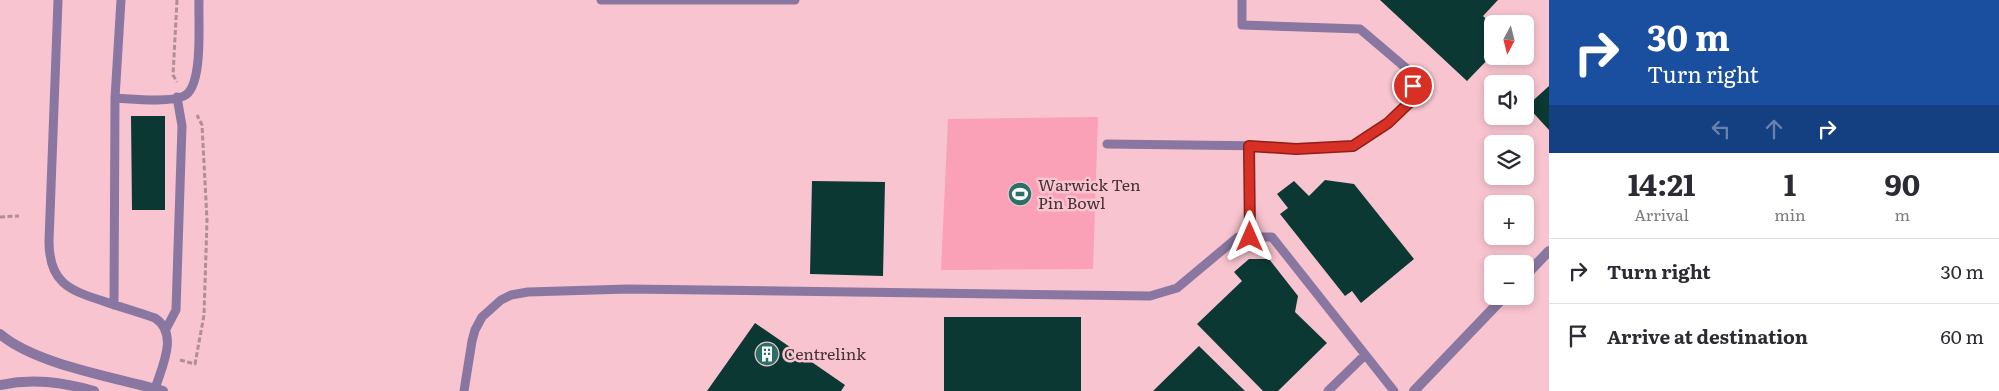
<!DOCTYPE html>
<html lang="en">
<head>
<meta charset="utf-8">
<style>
  :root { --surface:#fff; --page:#f7f7f7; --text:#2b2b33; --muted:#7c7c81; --line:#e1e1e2 }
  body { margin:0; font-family:Literata,serif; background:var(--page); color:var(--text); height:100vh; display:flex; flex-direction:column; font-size:19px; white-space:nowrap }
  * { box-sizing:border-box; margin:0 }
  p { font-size:16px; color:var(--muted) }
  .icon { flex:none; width:28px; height:28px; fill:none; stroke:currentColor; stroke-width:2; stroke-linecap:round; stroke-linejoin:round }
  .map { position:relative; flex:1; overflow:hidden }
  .panel { display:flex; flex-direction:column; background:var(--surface); width:450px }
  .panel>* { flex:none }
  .top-card { background:#1a4fa0; color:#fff; overflow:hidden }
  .needle { width:32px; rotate:187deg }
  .fabs { position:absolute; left:1484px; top:15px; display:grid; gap:10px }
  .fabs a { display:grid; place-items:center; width:50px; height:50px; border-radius:8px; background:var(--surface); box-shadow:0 2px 8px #0003; font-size:25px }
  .pin { position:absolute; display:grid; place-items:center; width:42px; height:42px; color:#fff; margin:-21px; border:2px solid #fff; border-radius:50%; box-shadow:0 1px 5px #0007 }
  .me { position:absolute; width:55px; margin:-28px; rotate:0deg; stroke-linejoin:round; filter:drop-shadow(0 0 4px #0008) }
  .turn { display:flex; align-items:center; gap:18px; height:105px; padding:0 15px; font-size:22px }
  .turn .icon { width:65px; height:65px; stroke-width:2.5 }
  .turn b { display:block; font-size:35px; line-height:42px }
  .lanes { display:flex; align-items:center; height:48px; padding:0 15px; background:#0003; justify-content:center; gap:25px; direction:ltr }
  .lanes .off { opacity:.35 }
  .eta { display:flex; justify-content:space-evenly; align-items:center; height:85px; text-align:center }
  .eta b { font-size:30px; font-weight:700; line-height:35px }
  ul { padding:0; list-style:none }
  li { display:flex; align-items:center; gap:15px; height:65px; padding:0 15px; border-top:1px solid var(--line) }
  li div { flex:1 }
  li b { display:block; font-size:19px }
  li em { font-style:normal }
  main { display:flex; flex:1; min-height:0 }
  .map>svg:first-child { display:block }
  .green { fill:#faa1b7 }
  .building { fill:#0b3833 }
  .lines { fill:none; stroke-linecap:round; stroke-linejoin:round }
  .path { stroke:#b38c94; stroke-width:3; stroke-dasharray:5 2.5; stroke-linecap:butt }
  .service { stroke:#8977a1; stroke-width:9 }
  .minor { stroke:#8977a1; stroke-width:10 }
  .tertiary { stroke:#8977a1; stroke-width:10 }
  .route-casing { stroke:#8d1f18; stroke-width:12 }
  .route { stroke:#d93025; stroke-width:9 }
  .labels { text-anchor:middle; stroke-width:5; stroke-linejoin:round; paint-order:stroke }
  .poi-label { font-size:16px; fill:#453136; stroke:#f8c4cf; text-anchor:start }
</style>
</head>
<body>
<main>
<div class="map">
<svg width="1549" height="391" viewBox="0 0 1549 391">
  <rect width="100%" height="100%" fill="#f8c4cf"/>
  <!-- green -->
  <path class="green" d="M1098,117l-5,152 -152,1 7,-151z"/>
  <!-- building -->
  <path class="building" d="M1380,0h118l-15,16 9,9v30l-25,26z
    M1549,86v44l-22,-24z
    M131,116h34v94h-33z
    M1325,180l29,4 60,75 -53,44 -9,-12 -7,5 -65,-82 8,-6 -11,-14 17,-13 15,15z
    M812,181l73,1 -2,94 -73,-2z
    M1249,259h20l29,37 -3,16 32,31 -49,48h-15l-66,-67 45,-43 -8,-9z
    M944,317h137v74h-137z
    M755,323l90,62 -4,6h-134z
    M1199,346l46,45h-92z"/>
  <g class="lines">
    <!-- path -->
    <path class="path" d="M177,0l-4,75 4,7
      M0,217l19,-1
      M180,360l15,4 9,-49 3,-95 -5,-95 -5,-10"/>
    <!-- service -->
    <path class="service" d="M58,0l-9,241c0,41 19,49 54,60 17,6 35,11 52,17 24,16 7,48 0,71
      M601,0h194
      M115,98c19,1 53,5 69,-2 20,-9 14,-77 15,-96
      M1107,144l161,2 28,3 57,-3 35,-23 25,-24v-25l-53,-45 -118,-4v-25
      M1249,146l1,91
      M114,305l1,-207 6,-98
      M166,329l10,-19 6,-184 -5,-29
      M464,391l8,-50 3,-11 7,-13 19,-17 10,-5 17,-3 100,-3 522,7 27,-8 61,-51h34l122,154
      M1328,391l37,-36"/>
    <!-- minor -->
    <path class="minor" d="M1525,276l24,-25
      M1414,391l91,-95"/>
    <!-- tertiary -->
    <path class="tertiary" d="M0,334c37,31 115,43 163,57
      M0,385c33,-7 62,-3 94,6"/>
  </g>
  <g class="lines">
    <!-- route casing -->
    <g class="route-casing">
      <path id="route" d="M1250,237l-1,-91 47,3 57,-3 35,-23 25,-24v-13"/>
    </g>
    <!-- route -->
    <use href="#route" class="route"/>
  </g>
  <!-- icons -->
  <defs>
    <g id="stadium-disc" transform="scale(1.25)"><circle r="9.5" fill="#297167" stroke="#f8c4cf"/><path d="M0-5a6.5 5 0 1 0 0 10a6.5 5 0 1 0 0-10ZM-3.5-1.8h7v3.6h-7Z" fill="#fff"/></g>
    <g id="building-disc" transform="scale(1.25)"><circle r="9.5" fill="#297167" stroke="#f8c4cf"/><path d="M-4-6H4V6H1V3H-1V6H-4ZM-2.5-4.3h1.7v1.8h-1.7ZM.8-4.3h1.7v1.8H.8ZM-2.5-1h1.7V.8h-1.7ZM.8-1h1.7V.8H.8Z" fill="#fff"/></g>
  </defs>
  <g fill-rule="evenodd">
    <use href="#stadium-disc" x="1020" y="194"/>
    <use href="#building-disc" x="767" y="354"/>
  </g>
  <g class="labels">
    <!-- poi labels -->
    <g class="poi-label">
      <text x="1038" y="191">Warwick Ten<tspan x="1038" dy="18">Pin Bowl</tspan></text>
      <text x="784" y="360">Centrelink</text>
    </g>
  </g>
</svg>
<div class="fabs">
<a><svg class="needle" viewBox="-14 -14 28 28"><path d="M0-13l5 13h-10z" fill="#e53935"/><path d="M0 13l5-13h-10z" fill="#7c7c81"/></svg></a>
<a><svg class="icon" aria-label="sound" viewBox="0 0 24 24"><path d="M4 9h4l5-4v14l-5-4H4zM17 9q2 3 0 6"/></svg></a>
<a><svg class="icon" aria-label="layers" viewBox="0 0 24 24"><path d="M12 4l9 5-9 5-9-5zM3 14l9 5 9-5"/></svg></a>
<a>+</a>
<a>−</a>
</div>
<div class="pin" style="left:1413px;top:86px;background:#d93025"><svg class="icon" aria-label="arrive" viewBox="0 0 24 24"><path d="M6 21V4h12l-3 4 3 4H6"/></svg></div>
<svg class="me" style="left:1250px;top:237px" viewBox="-20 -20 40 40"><path d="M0-17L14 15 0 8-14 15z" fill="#d93025" stroke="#fff" stroke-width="4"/></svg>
</div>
<section class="panel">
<div class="top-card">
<div class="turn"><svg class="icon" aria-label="right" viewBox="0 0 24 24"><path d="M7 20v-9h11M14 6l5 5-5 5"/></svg><div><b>30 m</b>Turn right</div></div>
<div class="lanes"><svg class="icon off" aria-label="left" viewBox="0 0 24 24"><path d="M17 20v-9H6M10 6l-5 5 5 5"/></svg><svg class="icon off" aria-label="ahead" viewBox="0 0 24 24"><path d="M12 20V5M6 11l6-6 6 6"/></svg><svg class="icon" aria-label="right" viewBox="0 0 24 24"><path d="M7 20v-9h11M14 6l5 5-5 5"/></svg></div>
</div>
<div class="eta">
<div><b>14:21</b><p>Arrival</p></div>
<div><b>1</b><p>min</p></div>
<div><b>90</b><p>m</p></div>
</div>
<ul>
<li><svg class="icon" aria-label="right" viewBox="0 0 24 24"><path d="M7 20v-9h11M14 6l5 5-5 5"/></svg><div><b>Turn right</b></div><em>30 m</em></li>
<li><svg class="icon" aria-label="arrive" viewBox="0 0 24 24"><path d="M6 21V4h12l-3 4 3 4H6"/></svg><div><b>Arrive at destination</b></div><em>60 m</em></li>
</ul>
</section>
</main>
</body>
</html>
